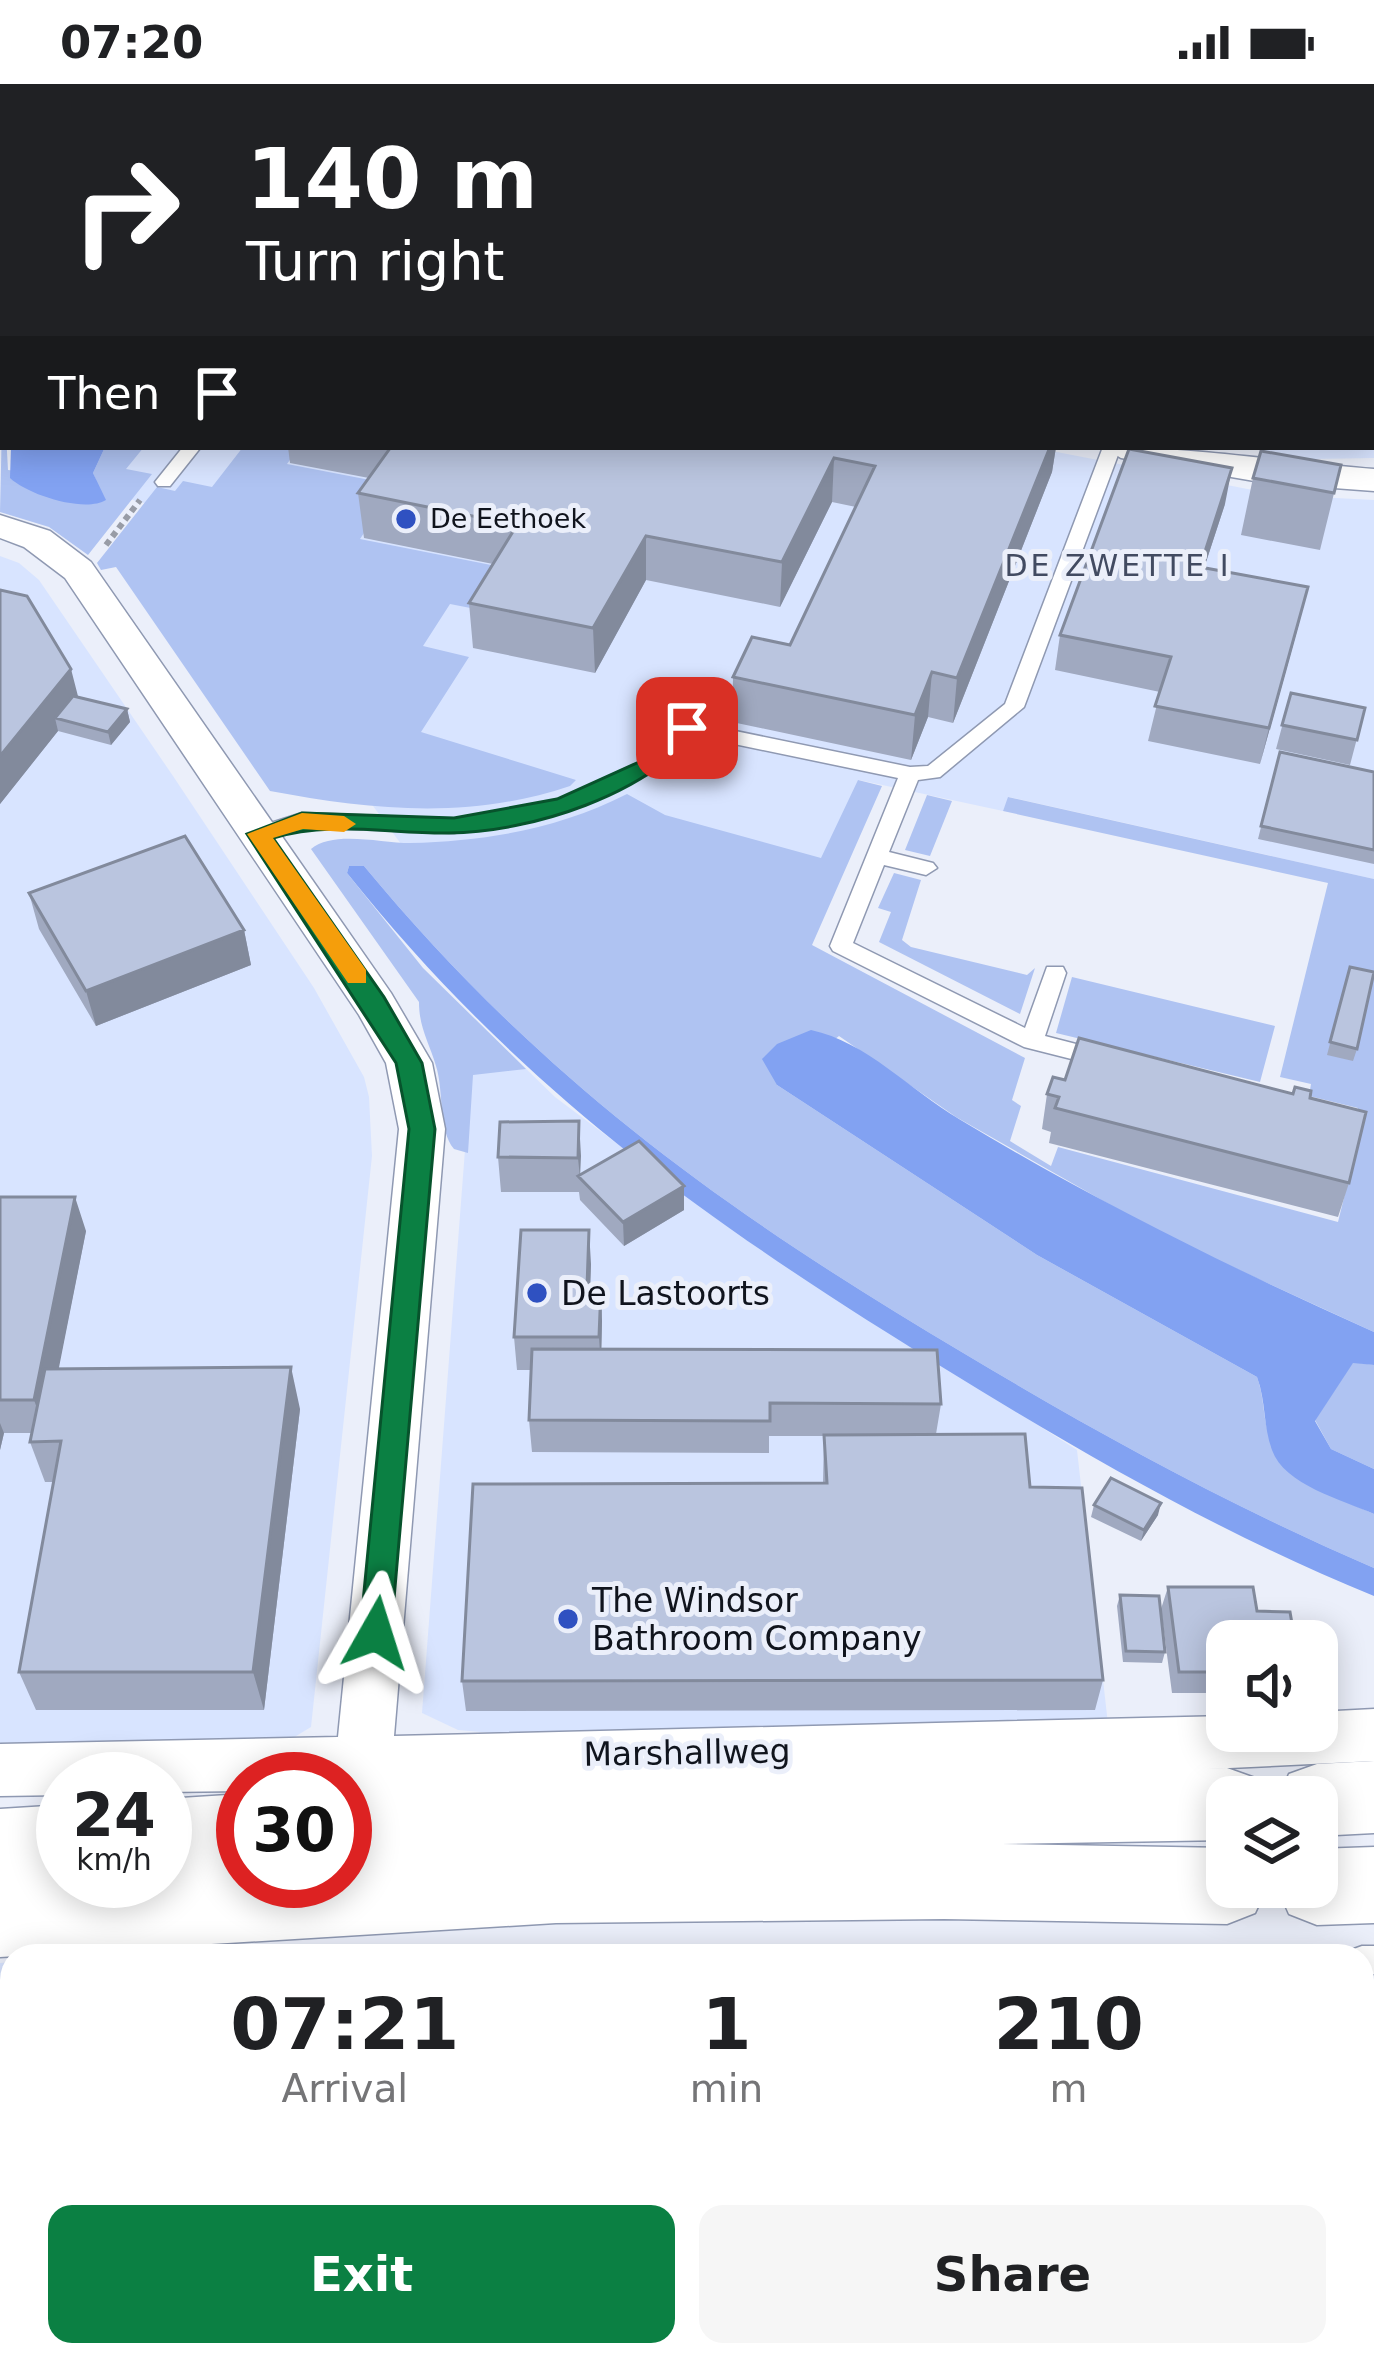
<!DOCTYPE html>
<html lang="en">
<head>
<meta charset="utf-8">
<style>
  :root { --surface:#fff; --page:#f6f6f6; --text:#202124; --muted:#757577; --accent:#0b8043 }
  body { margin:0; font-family:"DejaVu Sans",sans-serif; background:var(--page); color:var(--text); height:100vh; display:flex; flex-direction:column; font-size:45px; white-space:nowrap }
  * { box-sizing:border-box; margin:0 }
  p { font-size:39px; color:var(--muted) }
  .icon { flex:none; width:66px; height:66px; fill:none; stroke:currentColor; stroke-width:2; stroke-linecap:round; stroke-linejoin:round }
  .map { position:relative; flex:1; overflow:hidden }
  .drawer { position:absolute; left:0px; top:1860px; width:1374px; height:423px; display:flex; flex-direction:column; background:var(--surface); border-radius:36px 36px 0 0; box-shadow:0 6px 30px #0003 }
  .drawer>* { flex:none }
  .guide { position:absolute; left:0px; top:0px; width:1374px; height:366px; box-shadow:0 6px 30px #0003; background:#202124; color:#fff; overflow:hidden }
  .tools { position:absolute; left:1206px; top:1536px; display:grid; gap:24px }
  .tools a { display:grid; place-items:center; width:132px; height:132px; border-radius:24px; background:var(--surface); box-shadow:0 6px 30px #0003; font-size:60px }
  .speed { position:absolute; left:36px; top:1668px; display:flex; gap:24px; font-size:60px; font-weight:700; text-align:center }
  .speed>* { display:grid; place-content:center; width:156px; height:156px; border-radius:50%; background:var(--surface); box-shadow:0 6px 30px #0003; line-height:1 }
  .speed small { font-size:30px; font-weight:400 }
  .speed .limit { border:18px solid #d22; background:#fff; color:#111 }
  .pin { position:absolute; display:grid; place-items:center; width:102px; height:102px; color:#fff; margin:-51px; border-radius:24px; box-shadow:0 6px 18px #0006 }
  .me { position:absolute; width:132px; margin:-66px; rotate:6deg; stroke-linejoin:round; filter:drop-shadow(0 0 9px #0008) }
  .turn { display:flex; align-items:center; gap:42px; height:252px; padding:0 48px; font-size:54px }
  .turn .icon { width:156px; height:156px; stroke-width:2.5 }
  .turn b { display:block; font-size:84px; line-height:102px }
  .then { display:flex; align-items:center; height:114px; padding:0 48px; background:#0003; gap:24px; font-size:45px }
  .eta { display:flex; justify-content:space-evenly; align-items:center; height:204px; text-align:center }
  .eta b { font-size:72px; font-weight:700; line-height:84px }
  .cta { display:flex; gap:24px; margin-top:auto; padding:24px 48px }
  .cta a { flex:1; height:138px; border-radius:24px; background:var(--accent); color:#fff; font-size:48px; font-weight:700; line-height:138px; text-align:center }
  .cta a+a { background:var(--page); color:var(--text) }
  .status { display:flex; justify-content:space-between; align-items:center; height:84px; padding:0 60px; background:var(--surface); direction:ltr }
  .status svg { height:33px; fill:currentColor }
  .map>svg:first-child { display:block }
  .built { fill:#d8e4ff }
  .green { fill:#afc3f2 }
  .water { fill:#82a2f2 }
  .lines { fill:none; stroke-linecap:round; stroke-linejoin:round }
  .service-casing { stroke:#8f99b2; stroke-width:3 }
  .minor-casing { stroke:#8f99b2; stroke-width:3 }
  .tertiary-casing { stroke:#8f99b2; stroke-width:3 }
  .primary-casing { stroke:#8f99b2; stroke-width:3 }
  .path { stroke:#989ca6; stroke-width:6; stroke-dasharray:6 4.5; stroke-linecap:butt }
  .service { fill:#fff; fill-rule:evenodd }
  .minor { fill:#fff; fill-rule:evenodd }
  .tertiary { fill:#fff; fill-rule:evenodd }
  .primary { fill:#fff; fill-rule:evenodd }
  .rail { stroke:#7a7e88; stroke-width:10 }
  .wall { fill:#a0a9c0 }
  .shaded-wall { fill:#828a9c }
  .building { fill:#bac5df; stroke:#828a9c; stroke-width:3 }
  .route { fill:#0b8043; stroke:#07532c; stroke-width:3 }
  .slow { fill:#f59e0b }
  .poi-dot { fill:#2f51c1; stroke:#ebeffa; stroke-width:4.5 }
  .labels { text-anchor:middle; stroke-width:10; stroke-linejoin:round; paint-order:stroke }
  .far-poi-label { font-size:27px; fill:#10141d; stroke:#ebeffa; text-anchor:start }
  .far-neighbourhood-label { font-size:30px; letter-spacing:3px; fill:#424b61; stroke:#ebeffa }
  .poi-label { font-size:33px; fill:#10141d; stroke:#ebeffa; text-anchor:start }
  .street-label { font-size:33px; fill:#10141d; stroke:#ebeffa }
</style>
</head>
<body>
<div class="status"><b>07:20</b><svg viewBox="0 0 49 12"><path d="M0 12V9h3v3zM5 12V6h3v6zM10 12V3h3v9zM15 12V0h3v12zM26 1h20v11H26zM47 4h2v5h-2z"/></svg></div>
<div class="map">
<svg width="1374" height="2281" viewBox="0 0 1374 2281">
  <rect width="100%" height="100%" fill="#ebeffa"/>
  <!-- built -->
  <path class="built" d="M1371,46l3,328 -62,1 -70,-12h129z
    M38,363h993l247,48 96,5v379l-365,-82 -6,14 -144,-31 -90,192 -334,-82 -284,-385 -115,-32z
    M0,472l19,7 20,17 134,196 141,212 50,89 5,20 3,59 -61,571 -33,20 -278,5z
    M475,935l80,78 188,141 334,212 31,274 -567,13 -83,-7 -36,-17z
    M419,1864l955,3v414h-1374v-402l12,-1v393h1350v-399h-1285z"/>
  <!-- green -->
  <path class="green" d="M3,295l5,91 88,10 -3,-7 12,-26h39l-18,22 26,5 -64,81 -39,-28 -49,-15z
    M243,363h56l-12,17 109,21 -36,54 156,31 -25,42 -41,-8 -27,42 46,11 -48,75 155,48 -6,6c-101,34 -198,24 -300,5l-154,-224 -15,3 -4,-7 60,-76 18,4 8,-10 29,6z
    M858,696l24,6 -70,159 213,113 -13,42 9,6 -11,35 41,25 7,-19 280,75 19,-77 -6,-3 7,-34 -49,-12 2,-12 -31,-7 48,-194 -325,-72 5,-14 366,82v453l-209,-96 -209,-119 -117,-81 -62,49 260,170 220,122c6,17 6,31 9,47 12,54 64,70 108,90v54c-142,-61 -277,-135 -409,-214 -238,-141 -424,-274 -601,-488h-15l-2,7 76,95 103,101 -53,6 -5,78 -14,-4c-16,-19 -10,-58 -18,-83 -7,-24 -17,-38 -17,-64l-108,-153c22,-19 70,-6 99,-6 77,-2 148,-14 217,-49l38,21 156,43z
    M927,711l25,6 -22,55 -25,-6z
    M894,789l27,7 -19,60 9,7 116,28 8,-7 -15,46 -141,-72 12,-30 -13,-4z
    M1072,893l203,49 -15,56 -204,-49z
    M1353,1278l21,3v104l-43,-20 -16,-29z"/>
  <!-- water -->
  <path class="water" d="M11,363h94l-12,26 13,27c-21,13 -78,-5 -96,-22z
    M349,782h15c177,214 363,347 601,488 132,79 267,153 409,214v28c-150,-61 -289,-141 -427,-226 -237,-146 -425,-278 -600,-497z
    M811,946c56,12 99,60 148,89 134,81 272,149 415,213v33l-21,-2 -38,58 16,28 43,20v45c-31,-14 -90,-29 -102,-64 -9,-24 -6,-49 -15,-73l-220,-122 -260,-170 -15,-26 15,-15z"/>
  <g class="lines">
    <!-- service casing -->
    <g class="service-casing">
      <path id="service" d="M183,363h18l-31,39h-12l-3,-4z
        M1103,363h18l-97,260 -84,70 -22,3 -29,72 44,11 4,5 -11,7 -42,-10 -31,78 172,85 22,-61h16l3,6 -21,63 66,17 3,6 -3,6 -8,2 -79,-20 -191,-96 -3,-5 68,-168 -207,-43 -37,37 -92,41 -108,20 -151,-6 -44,14 -10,-7 3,-5 50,-16 152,6 103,-19 83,-38 40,-39 7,-2 223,46 18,-1 77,-62z
        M1362,1862h12v28h-12v-18h-13l2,-6z"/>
    </g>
    <!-- minor casing -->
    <g class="minor-casing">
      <path id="minor" d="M1103,363c91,0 180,15 271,22v22l-108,-8 -145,-25z
        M0,431l50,16 41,31 300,431 41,70 13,66 -51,607 833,-20v15h90v-19l57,-3v52l-208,10 -821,18v-10h-102v12l-78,1v-13h-102v16l-63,1v-52l338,-7 61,-608 -13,-66 -27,-48 -294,-437 -41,-31 -24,-9z"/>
    </g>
    <!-- tertiary casing -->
    <g class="tertiary-casing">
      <path id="tertiary" d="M242,0h39l-41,3z
        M3,274v28l-3,1v-28z"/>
    </g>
    <!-- primary casing -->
    <g class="primary-casing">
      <path id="primary" d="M1374,1677v72l-57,3v-39h-38l10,-23 28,-10z
        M1227,1684l28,10 8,19h-36v43l-225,4 225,4v39h40l-12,26 -28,11 -283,-5 -388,4 -556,34v-148l63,-4v76h102v-82l78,-5v87h102v-93l360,-13z
        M1374,1763v76l-57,2 -28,-11 -12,-27h40v-38z"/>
    </g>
    <!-- path -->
    <path class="path" d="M1262,0l19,3
      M106,461l34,-45"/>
    <!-- service -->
    <use href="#service" class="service"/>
    <!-- minor -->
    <use href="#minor" class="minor"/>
    <!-- tertiary -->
    <use href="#tertiary" class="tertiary"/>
    <!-- primary -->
    <use href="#primary" class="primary"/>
    <!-- rail -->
    <path class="rail" d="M1362,2187l12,-1
      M0,2218h12
      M1362,2236l12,-1
      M0,2267h12"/>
  </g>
  <!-- wall -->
  <path class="wall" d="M313,0h623v3h-623z
    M288,363h768l-4,25 -99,251 -25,-6 -17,43 -179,-38 1,-45 57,-32 66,-138 -24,-5 -52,105 -134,-27 -51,93 -122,-25 -4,-45 24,-39 -129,-26 -6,-45 11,-15 -79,-15z
    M1341,381l-21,85 -79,-15 12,-57z
    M1225,420l-21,64 95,55 -39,141 -112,-23 12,-49 -105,-22 5,-35z
    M0,506l78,107 49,12 3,13 -19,23 -53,-14 -58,73z
    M1291,609l74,15 -15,57 -74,-16z
    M1280,668l94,20v92l-116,-25z
    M29,809l215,37 7,35 -155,61 -57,-97z
    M1350,883l7,82 -4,12 -26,-6z
    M1065,996l245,18 39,85 -11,34 -289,-74 2,-11 -9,-3 5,-35z
    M579,1037l1,54 104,11v24l-60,36 -44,-46 -1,-8h-78l-3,-35z
    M0,1113l86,34 -28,138 242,40 -36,301h-228l-17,-38 35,-190h-9l-15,-40 2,-9h-28l-4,17z
    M591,1180l-1,23 12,34 -1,28 340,55 -5,30 94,53 73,193 -8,30 -629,1 -4,-30 361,-198 1,-47h-55v17l-237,-1 -3,-32 2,-50h-14l-3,-33z
    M1094,1421l64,10 -17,26 -50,-24z
    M1168,1503l59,54v52h-55l-11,-84z
    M1120,1511l45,57 -3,11 -39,-1 -6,-56z"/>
  <!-- shaded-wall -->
  <path class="shaded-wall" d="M1050,363h6l-4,25 -99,251 4,-45z
    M834,374l-2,44 -52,105 2,-45z
    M1232,384l-7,36 -32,98 7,-35z
    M646,452v44l-51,93 -2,-45z
    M1308,503l-9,36 -39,141 9,-36z
    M71,585l9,35 -25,14 3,13 -58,73v-48z
    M932,588l-4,45 -17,43 4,-45z
    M127,625l3,13 -19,23 -3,-13z
    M244,846l7,35 -155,61 -10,-35z
    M579,1037l2,35 -1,22 -2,-20z
    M684,1102v24l-60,36 -1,-24z
    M75,1113l11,34 -40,202 -12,-33z
    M589,1146l2,34 -2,56 -2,-33z
    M601,1203l1,34 -1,49 -2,-33z
    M291,1283l9,42 -36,301 -11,-38z
    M0,1339l4,10 -4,17z
    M1161,1419l-3,12 -17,26 3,-11z"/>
  <!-- building -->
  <path class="building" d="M393,0h253l-2,3h-234z
    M654,0h23l-2,3h-24z
    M677,0h246l-2,3h-246z
    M942,0h55l7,2 -64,1z
    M1169,0h40l-1,3h-40z
    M1371,26h3v146h-3z
    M0,60h3v39l-3,-1z
    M1371,172h3v90l-3,11z
    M391,363h659l-93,231 -25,-6 -17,43 -182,-38 19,-40 38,8 85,-179 -41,-8 -52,104 -136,-26 -53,92 -124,-25 48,-78 -159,-32z
    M1129,365l103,19 -32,99 108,20 -39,141 -114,-22 16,-49 -111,-22z
    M1261,367l80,14 -7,28 -81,-15z
    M0,506l27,6 44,73 -71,87z
    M1291,609l74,15 -8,32 -75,-15z
    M73,612l54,13 -19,23 -53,-14z
    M1280,668l94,20v78l-113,-24z
    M185,752l59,94 -158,61 -57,-98z
    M1350,883l24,5 -17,77 -27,-7z
    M1079,954l214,56 2,-7 16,4 -1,7 56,14 -17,71 -294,-75 4,-11 -12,-3 6,-17 12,3z
    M579,1037l-1,37 -80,-1 2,-35z
    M639,1057l45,45 -61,36 -45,-46z
    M0,1113h75l-41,203h-34z
    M521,1146h68l-2,57h14l-2,50h-85z
    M532,1265l405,1 4,54 -171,-1v18l-241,-1z
    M291,1283l-38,305h-234l42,-231 -31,1 15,-73z
    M1025,1350l5,53 52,1 21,192 -641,1 11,-197 354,-1 -3,-48z
    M1111,1394l50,25 -17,27 -50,-25z
    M1168,1503h85l4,24 33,1 5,29h-68v31h-48z
    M1120,1511l39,1 6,56 -39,-1z"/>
  <!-- route -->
  <path class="route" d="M687,637l12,7c-51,67 -168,104 -250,105 -58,1 -119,-13 -176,5l111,159 38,66 13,66 -44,504 -4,10 -11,4 -11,-4 -5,-10 49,-504 -13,-66 -149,-229 55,-21 152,5 103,-19 82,-37z"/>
  <!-- slow -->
  <path class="slow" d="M302,729l42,3 12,8 -12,8 -41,-3 -30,9 93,132v13h-18l-101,-149z"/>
  <!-- markers -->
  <g class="poi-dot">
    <circle cx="406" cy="435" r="12"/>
    <circle cx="537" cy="1209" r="12"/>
    <circle cx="568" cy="1535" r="12"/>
  </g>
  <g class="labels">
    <!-- far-poi labels -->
    <g class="far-poi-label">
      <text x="430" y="444">De Eethoek</text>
    </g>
    <!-- far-neighbourhood labels -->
    <g class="far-neighbourhood-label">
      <text x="1118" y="492">DE ZWETTE I</text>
    </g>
    <!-- poi labels -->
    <g class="poi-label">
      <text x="561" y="1221">De Lastoorts</text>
      <text x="592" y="1528">The Windsor<tspan x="592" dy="38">Bathroom Company</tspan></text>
    </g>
    <!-- street labels -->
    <g class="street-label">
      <text transform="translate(687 1668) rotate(-1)" y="12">Marshallweg</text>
    </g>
  </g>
</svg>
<div class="tools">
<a><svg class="icon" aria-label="sound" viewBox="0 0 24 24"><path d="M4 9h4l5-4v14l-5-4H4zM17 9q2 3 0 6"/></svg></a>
<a><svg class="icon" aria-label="layers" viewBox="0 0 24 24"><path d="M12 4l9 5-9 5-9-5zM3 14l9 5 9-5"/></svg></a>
</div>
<div class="speed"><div>24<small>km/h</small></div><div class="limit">30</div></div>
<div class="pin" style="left:687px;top:644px;background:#d93025"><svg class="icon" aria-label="arrive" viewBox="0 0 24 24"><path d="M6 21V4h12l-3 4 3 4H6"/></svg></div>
<svg class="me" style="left:376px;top:1549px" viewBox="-20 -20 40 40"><path d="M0-17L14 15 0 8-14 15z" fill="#0b8043" stroke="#fff" stroke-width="4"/></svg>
<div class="guide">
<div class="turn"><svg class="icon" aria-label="right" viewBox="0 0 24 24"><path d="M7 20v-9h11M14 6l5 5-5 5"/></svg><div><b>140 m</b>Turn right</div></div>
<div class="then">Then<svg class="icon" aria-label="arrive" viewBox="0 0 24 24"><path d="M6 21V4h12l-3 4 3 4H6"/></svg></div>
</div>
<section class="drawer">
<div class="eta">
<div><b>07:21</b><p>Arrival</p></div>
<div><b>1</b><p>min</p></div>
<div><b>210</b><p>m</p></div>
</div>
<div class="cta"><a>Exit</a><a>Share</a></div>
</section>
</div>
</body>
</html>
